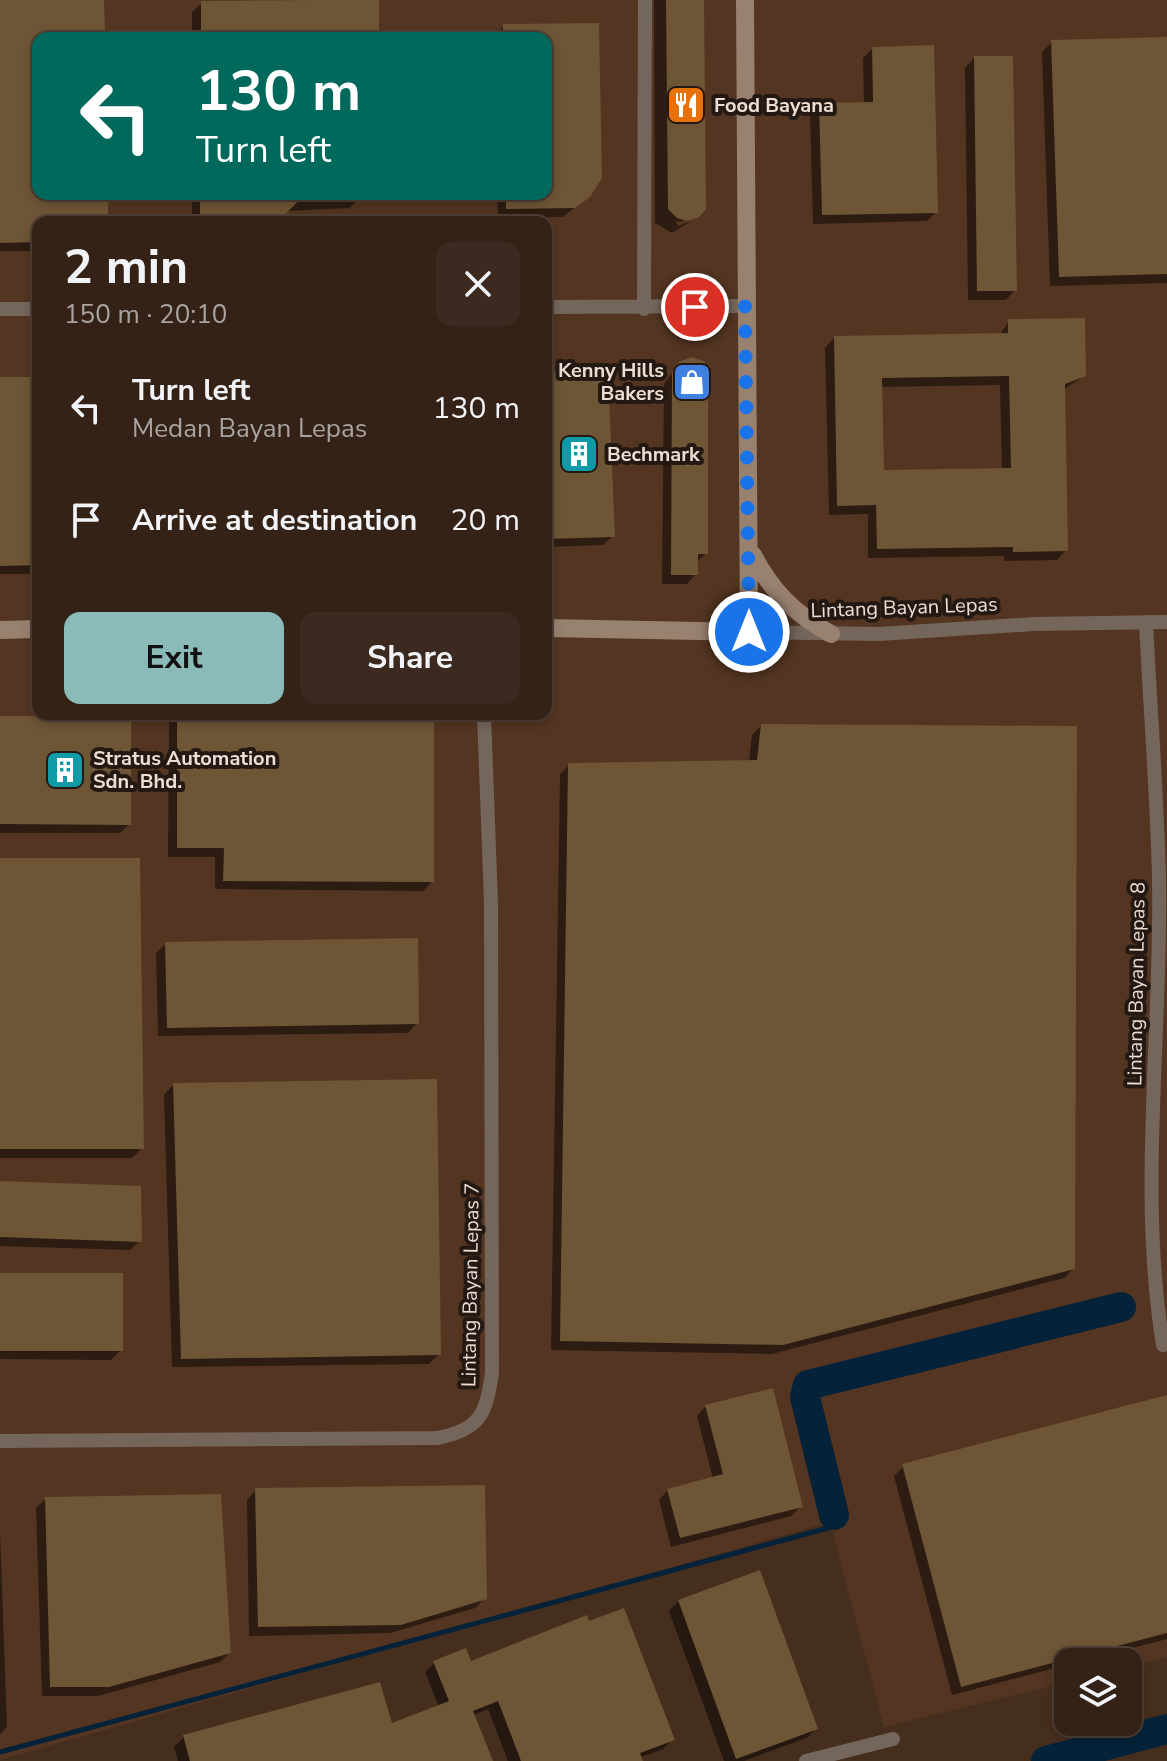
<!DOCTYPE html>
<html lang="en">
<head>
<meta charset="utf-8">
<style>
  :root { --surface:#342217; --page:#3c2a20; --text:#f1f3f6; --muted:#a9a4a1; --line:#4e3f36; --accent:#8bbbb9 }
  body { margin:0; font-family:"Nunito Sans",sans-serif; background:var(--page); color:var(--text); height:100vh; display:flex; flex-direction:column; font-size:30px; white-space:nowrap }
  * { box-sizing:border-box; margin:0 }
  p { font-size:26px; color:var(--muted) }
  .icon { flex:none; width:44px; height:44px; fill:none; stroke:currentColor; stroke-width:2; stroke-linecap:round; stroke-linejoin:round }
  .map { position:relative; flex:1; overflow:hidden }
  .details { position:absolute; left:32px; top:216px; width:520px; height:504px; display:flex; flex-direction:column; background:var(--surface); border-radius:16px; box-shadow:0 4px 12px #0003,0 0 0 2px var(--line) }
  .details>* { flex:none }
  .hud { position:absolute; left:32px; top:32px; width:520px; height:168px; border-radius:16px; box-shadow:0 4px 12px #0003,0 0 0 2px var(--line); background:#00695c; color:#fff; overflow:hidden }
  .buttons { position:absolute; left:1054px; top:1648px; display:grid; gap:16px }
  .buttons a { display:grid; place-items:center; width:88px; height:88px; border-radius:16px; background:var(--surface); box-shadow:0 4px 12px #0003,0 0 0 2px var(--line); font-size:40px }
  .pin { position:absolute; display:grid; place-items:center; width:68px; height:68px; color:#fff; margin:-34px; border:4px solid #fff; border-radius:50%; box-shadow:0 2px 8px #0007 }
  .me { position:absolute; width:88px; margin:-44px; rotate:0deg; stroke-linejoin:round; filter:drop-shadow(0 0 6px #0008) }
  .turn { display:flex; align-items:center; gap:28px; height:168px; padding:0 32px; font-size:36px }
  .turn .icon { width:104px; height:104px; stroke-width:2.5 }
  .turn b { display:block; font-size:56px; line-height:68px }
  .round { display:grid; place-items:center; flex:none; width:84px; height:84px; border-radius:16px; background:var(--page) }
  .head { display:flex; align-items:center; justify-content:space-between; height:136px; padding:0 32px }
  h1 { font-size:48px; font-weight:700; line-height:60px }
  .cta { display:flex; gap:16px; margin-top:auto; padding:16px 32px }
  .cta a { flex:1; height:92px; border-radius:16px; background:var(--accent); color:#111; font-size:32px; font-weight:700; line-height:92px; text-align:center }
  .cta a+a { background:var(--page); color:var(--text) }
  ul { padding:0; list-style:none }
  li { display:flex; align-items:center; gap:24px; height:112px; padding:0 32px }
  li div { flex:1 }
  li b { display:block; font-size:30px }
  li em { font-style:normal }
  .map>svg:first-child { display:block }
  .built { fill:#533521; fill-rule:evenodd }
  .shadow { fill:#0007; fill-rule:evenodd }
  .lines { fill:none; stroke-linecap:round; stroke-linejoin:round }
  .stream { stroke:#042239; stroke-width:5 }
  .river { stroke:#042239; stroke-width:30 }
  .building { fill:#6e5535; fill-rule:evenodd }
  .street { stroke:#75665b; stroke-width:14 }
  .secondary { stroke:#998170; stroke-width:18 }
  .route { stroke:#1a73e8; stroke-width:14; stroke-dasharray:0 25.2 }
  .labels { text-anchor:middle; stroke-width:8; stroke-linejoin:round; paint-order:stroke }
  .poi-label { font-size:20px; font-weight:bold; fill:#edddd4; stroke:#241912; text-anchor:start }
  .street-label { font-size:20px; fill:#edddd4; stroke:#241912 }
</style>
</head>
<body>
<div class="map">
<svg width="1167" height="1761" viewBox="0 0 1167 1761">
  <rect width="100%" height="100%" fill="#462e1f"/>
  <!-- built -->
  <path class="built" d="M0,0h1167v1657l-39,10v-5h-60v20l-184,45 -54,-205 -830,238zM38,38h508v156h-508zM38,222h508v492h-508z"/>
  <!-- shadow -->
  <path class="shadow" d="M0,0h102l1,38h-65v156h68v28h-68v29h-38z
    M305,0h72v38h-185v-26l10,-9 103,1z
    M654,0h48l2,208 -11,11 -17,3 2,4 13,-5 -19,12 -17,-10z
    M597,25l-8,171 -26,21 -65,1 -1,-24h49v-156l-52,-2 10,-10z
    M1167,39v244l-117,3 -8,-234 10,-10z
    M872,49l64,163 -9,9 -114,3 -3,-109 10,-10 44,-1 -1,-46z
    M974,58l41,232 -9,10h-38l-3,-232z
    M192,194h167v4l-9,10 -64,3 -10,11h-84z
    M1009,321l75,55 -21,14 3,160 -9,10 -53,1v-5l-136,2v-44l-39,1 -4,-167 9,-10 165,-2zM1000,385l2,85 -120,2 -2,-85z
    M680,363l26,190 -10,10v11l-9,10h-25l2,-200z
    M546,374l67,162 -10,9 -57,2z
    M0,379h38v195h-38z
    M175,714h257v168l-9,9 -208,-2v-32h-47l1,-136z
    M0,718l129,106 -9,9h-120z
    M761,726l312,543 -9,9 -292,76 -221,-4 9,-576 9,-9 180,-3 3,-27z
    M0,860l142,288 -10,10h-132z
    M166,944l251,79 -9,10 -250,3 -2,-83z
    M173,1085l266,269 -10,10 -257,3 -8,-272z
    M0,1183l140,58 -10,9 -130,-4z
    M0,1275l121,75 -10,10 -111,-1z
    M1167,1397v242l-215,56 -58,-219 10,-10z
    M706,1406l95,100 -10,10 -120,31 -12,-47 9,-10 45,-11 -16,-63z
    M256,1490l229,108 -10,10 -85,25 -141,3 -2,-136z
    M46,1499l183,154 -9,9 -122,34h-56l-6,-188z
    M0,1529l7,198 -7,7z
    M679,1601l137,128 -10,9 -62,23h-20l-55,-150z
    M588,1623l85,116 -10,10 -24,9 2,3h-133l-20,-52 -15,6 18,46h-313l-4,-14 10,-10 206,-11 49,-19 -14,-35 10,-9h35z"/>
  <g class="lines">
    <!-- stream -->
    <path class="stream" d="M0,1752l828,-224 6,-6v-7"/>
    <!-- river -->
    <path class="river" d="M834,1515l-29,-118 3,-12 313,-78
      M1046,1761l121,-32"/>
  </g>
  <!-- building -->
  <path class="building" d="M0,0h104l1,38h-67v156h70v28h-70v20l-38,1z
    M314,0h65v38h-178v-37z
    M666,0h38l2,209 -7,8 -12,4 -10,-3 -9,-9z
    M599,23l3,155 -12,19 -15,11 -69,1v-15h40v-156h-43v-14z
    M1167,37v237l-108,3 -8,-237z
    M934,45l4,168 -116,2 -3,-112 54,-1 -1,-55z
    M974,56h39l4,235h-40z
    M200,194h105l-27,28h-78z
    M1085,318l1,58 -21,8 3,167 -55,1v-5l-136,2 -1,-44 -39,1 -3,-170 174,-3v-14zM1009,376l2,92 -127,2 -2,-92z
    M691,357l13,4 4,11v182h-10v21h-27l1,-202 7,-11z
    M608,370l7,167 -69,2v-167z
    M0,377h38v188l-38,1z
    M177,714h257v168l-211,-1 1,-33h-47z
    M0,716h131v109l-131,-1z
    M761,724l316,2 -2,543 -292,76 -223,-4 8,-578 189,-3z
    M0,858h140l4,291h-144z
    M418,938l1,86 -252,4 -2,-86z
    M437,1079l4,276 -260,4 -8,-276z
    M0,1181l141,5 1,56 -142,-5z
    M0,1273h123v78h-123z
    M773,1388l30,119 -123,31 -13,-49 56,-15 -18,-69z
    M1167,1395v238l-206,54 -59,-223z
    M485,1485l2,114 -86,26 -143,2 -3,-139z
    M221,1494l10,159 -122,34h-59l-5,-190z
    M760,1570l58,159 -82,30 -58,-159z
    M624,1608l51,132 -35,13 3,8h-122l-23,-60 -25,10 20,50h-303l-7,-26 197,-53 12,41 57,-22 -16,-40 33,-13 5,13 116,-46 2,6z"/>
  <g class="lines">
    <!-- street -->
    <path class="street" d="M546,307l199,-1
      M0,309h38
      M644,309l1,-309
      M1146,622c4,85 11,170 13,256 3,155 -21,313 4,467
      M749,632l130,2 155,-10 133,-2
      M0,1441l437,-3c43,-8 49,-24 55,-65l-1,-470 -7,-189
      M806,1761l87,-22"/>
    <!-- secondary -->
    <path class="secondary" d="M753,555c18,36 42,59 78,79
      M546,628l203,4 -4,-632
      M0,630l38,-1"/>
  </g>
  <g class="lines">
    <!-- route -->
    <path class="route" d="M695,307l50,-1 4,326"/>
  </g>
  <!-- icons -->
  <defs>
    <g id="restaurant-square" transform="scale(2)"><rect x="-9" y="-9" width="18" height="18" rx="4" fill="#e8710a" stroke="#241912"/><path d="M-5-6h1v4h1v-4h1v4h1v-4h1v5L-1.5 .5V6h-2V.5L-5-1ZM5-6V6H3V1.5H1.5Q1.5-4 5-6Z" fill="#fff"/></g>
    <g id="shop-square" transform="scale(2)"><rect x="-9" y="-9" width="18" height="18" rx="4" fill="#3f7fe0" stroke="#241912"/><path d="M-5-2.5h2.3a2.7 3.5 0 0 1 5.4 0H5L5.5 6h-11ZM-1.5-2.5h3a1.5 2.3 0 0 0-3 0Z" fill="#fff"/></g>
    <g id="building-square" transform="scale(2)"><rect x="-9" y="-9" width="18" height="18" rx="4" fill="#0f9aa8" stroke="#241912"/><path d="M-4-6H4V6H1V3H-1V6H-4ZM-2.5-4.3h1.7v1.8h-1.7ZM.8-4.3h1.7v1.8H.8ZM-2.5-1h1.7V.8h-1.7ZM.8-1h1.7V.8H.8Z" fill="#fff"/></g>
  </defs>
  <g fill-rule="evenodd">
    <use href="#restaurant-square" x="686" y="105"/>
    <use href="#shop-square" x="692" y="382"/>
    <use href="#building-square" x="579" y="454"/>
    <use href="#building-square" x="65" y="770"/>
  </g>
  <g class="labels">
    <!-- poi labels -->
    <g class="poi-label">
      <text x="714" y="112">Food Bayana</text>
      <text x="664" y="377" text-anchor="end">Kenny Hills<tspan x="664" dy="23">Bakers</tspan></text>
      <text x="607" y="461">Bechmark</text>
      <text x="93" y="765">Stratus Automation<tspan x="93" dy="23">Sdn. Bhd.</tspan></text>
    </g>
    <!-- street labels -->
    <g class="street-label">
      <text transform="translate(904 607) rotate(-2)" y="7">Lintang Bayan Lepas</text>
      <text transform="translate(1136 984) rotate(-89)" y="7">Lintang Bayan Lepas 8</text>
      <text transform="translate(470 1285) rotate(-89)" y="7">Lintang Bayan Lepas 7</text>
    </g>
  </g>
</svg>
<div class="buttons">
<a><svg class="icon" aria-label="layers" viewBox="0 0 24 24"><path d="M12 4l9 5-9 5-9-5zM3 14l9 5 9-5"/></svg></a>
</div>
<div class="pin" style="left:695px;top:307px;background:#d93025"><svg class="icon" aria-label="arrive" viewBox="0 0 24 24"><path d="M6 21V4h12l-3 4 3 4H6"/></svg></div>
<svg class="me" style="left:749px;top:632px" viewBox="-20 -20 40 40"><circle r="17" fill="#1a73e8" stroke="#fff" stroke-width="3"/><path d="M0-11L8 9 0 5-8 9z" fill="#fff"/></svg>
<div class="hud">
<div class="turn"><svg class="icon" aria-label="left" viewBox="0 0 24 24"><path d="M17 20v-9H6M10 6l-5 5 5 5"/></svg><div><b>130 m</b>Turn left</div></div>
</div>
<section class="details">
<div class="head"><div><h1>2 min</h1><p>150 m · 20:10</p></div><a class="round"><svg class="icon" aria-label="close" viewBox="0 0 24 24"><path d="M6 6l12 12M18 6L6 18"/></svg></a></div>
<ul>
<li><svg class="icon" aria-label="left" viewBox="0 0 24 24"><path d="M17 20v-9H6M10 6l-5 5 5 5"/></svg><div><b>Turn left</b><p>Medan Bayan Lepas</p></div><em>130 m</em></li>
<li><svg class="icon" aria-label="arrive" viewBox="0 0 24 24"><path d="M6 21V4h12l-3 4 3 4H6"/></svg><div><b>Arrive at destination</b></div><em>20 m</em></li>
</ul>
<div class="cta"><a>Exit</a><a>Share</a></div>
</section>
</div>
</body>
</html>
